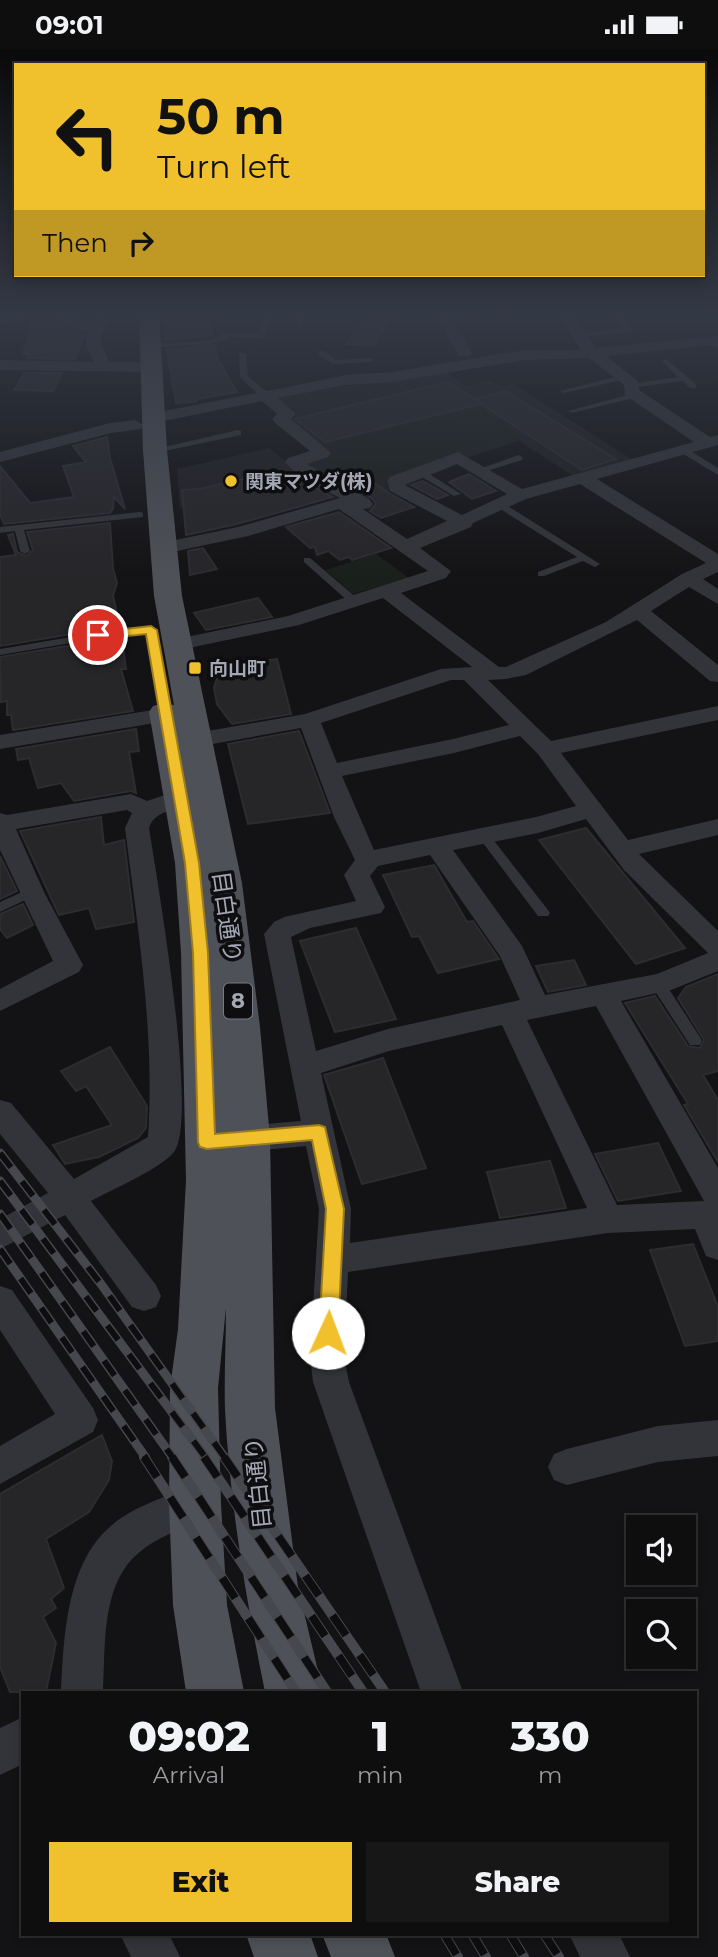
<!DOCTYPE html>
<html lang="en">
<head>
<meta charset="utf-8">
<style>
  :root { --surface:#0e0e0f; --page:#171718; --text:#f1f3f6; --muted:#9b9c9e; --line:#2e2e2f; --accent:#f1c02d }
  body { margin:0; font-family:Montserrat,"Noto Sans JP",sans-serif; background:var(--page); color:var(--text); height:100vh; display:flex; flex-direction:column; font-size:26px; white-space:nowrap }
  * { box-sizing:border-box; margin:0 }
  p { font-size:23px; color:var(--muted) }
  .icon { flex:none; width:38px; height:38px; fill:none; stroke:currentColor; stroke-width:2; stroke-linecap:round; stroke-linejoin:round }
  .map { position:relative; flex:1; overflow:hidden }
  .details { position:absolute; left:21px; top:1642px; width:676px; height:245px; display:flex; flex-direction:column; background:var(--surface); border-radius:0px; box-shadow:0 4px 10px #0003,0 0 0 2px var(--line) }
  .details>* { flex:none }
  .hud { position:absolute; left:14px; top:14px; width:691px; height:214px; border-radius:0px; box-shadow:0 4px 10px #0003,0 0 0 2px var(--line); background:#f1c02d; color:#111; overflow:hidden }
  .buttons { position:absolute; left:626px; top:1466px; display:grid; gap:14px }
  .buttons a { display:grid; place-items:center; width:70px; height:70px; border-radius:0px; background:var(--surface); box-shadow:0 4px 10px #0003,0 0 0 2px var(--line); font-size:35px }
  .pin { position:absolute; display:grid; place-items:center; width:60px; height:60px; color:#fff; margin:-30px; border:4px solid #fff; border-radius:50%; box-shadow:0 2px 7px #0007 }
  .me { position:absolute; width:77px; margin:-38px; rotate:2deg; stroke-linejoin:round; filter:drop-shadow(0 0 5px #0008) }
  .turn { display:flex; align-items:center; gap:24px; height:147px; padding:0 28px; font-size:32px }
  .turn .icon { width:91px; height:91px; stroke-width:2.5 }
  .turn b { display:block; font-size:49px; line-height:60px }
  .then { display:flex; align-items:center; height:66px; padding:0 28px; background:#0003; gap:14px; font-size:26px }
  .eta { display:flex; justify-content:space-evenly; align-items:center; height:119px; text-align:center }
  .eta b { font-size:42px; font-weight:800; line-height:49px }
  .button { display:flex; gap:14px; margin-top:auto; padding:14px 28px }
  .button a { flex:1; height:80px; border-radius:0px; background:var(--accent); color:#111; font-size:28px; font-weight:800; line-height:80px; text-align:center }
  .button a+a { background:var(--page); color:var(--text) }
  .status { display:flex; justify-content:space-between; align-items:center; height:49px; padding:0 35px; background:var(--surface); direction:ltr }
  .status svg { height:19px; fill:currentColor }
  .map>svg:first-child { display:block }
  .built { fill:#1f1e21 }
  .green { fill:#191f1a }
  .building { fill:#262528; stroke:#2d2c30; stroke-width:2 }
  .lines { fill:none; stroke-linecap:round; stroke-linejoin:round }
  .lane { fill:#333439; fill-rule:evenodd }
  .street { fill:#333439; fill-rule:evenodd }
  .primary { fill:#4f5158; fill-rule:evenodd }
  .rail-far1-casing { stroke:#46484e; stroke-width:9 }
  .rail-casing { stroke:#46484e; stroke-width:10 }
  .rail-far1 { stroke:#0e0d0f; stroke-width:6; stroke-dasharray:18; stroke-linecap:butt }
  .rail { stroke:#0e0d0f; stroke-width:8; stroke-dasharray:24; stroke-linecap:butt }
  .route { fill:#f1c02d; stroke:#9d7d1d; stroke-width:2 }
  .poi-dot { fill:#f1c02d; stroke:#0e0d0f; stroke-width:2.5 }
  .labels { text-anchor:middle; stroke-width:7; stroke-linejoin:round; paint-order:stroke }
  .far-poi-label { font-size:19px; font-weight:bold; fill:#a4a8b5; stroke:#0e0d0f; text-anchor:start }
  .shield { fill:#0e0d0f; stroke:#777a83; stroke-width:2 }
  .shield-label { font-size:21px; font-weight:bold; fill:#a4a8b5 }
  .street-label { font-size:23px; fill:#a4a8b5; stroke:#0e0d0f }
</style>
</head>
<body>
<div class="status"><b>09:01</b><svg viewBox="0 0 49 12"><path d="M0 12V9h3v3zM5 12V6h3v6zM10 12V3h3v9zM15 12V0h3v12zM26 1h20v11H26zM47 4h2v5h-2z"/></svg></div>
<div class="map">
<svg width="718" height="1908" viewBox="0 0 718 1908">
  <rect width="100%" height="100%" fill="#131214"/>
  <!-- built -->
  <path class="built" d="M443,321l25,16 21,-6 12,6 11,-3 121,77 -60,16 -54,-35 -53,17 -7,-5 -73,28 4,10 -19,8h-9l-61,-36 28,-10 -40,-32 8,-6 -24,-17z
    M269,399l34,26 -38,14 -85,20 -3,-39z"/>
  <!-- green -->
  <path class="green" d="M484,361l39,30 -16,4 -8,-5 -119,39 -10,-6 -17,6 -29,-20 15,-4 -6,-11 105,-26 5,3z
    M376,505l33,24 -56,16 -28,-24z"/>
  <!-- building -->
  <path class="building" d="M49,263l16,15 19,7 -9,25 -47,-1 2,-4h-7l11,-38z
    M164,263h23v4l23,-2 3,21 -47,5z
    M367,265l24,2 -18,30 -26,-2z
    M215,296l2,13 20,34 -39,7 -3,3 -19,1 -9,-53z
    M25,324h37l-9,18 -39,-1z
    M447,333l28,17 30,-8 111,68 -34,11 -101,-66 -156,38 -30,-23z
    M107,388l3,21 15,51 -11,-12 -1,12 -3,4 -106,11 -4,-10v-48l30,37 44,-6 -11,-31 23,-4 -13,-16z
    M469,425l27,17 -24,8 -23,-17z
    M363,426l26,18 25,14 -33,11 -11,-7 6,-7 -4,-6 -28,-16z
    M255,427l11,13 32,-11 35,19 -96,27 -51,11 -4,-45 18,-1z
    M423,432l25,14 -11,4 -26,-14z
    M339,463l52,36 -39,12 -3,-3 -9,3 -12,-9 -11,4 -2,-8 -5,1 -24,-21z
    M110,474l3,45 4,15 -4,13 7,30 -120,20v-89l16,-2 -8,-20 5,-1 4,18 9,4 7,-6 -6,-18z
    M203,499l14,21 -27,6 -2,-24z
    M258,549l14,19 -66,13 -12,-17z
    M122,588l4,32h-5l12,42 -120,19 -2,-15h-4v-14l-6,1 -1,-45z
    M277,610l14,55 -59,10 -15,-20 -3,-16 5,-18 10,-5z
    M136,680l3,22 -10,1 7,41 -5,-2 -57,10 -13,-18 -23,5 -9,-30 -11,2 -2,-11z
    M299,682l31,82 -82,11 -20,-80z
    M101,768l3,28 20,-5 10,82 -38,7 -7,-21 -30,7 -39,-84z
    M586,779l99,120 -49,16 -97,-124z
    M0,807l17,35 -17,8z
    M434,816l33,57 6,-1 26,38 -61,14 -19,-37 -7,1 -29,-62z
    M23,855l10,21 -26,13 -7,-9v-15z
    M356,879l40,91 -61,13 -35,-91z
    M574,911l12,25 -38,7 -12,-26z
    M718,925v97l-15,4 15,25v62l-34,-57 4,-1 -63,-101 30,-7 33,50 12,2 4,-8 -26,-42 8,-11z
    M110,998l37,59 -1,22 -8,10 -39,19 -34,7 -12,-19 59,-20 -26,-39 -10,5 -15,-20z
    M383,1009l43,110 -64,16 -38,-109z
    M658,1094l23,48 -63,10 -23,-47z
    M550,1112l16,47 -66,10 -13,-46z
    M693,1195l25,63v34l-33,5 -35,-96z
    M102,1386l10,26 -3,19 -20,32 -43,27 18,49 -13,11 5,9 -13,9 13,26 -10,49h-36l-10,-25v-173z"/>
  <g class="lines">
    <!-- lane -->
    <path class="lane" d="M266,263h7l-9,26 -36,-1v3l-20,4 -57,4 -4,-2 4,-2c18,-2 62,0 73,-11l34,1z
      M302,263h7l-7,15h-6z
      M609,263h7l16,16v4l-57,6v-4h3l45,-6z
      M319,302h6l10,9 36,-2 4,2 -4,2 -38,2 -14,-9z
      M239,303l7,2 2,22 18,16v4h-6l-20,-19z
      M666,310l30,25v4h-6l-7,-7 -54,7v-4h3l46,-7 -16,-16z
      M623,326l4,2 -1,2 -62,14 -4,-2z
      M635,344h3v4l-66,16 -4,-2z
      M238,381l3,1v4l-86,18 -4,-3z
      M680,399h6l32,20v7l-38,-23z
      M519,406l4,3 -1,2 -42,13 -4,-3z
      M417,421h6l38,24 -7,2 -37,-22z
      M497,454h6l97,61 -5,3 -12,-6 -39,15h-6v-4l39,-15 -80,-50z
      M140,463l3,1v4l-119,13 6,21 -5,3 -5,-3 -5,-20 -15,2v-6z
      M304,509h6l48,41v4h-8l-46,-41z
      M151,578l4,1v4l-31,2 -124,21v-6l124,-21z
      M484,783l4,1 60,77 2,3 -2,3h-10l-58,-77 -2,-3 2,-3z
      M31,839l5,1 1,3 -1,3 -36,17v-10z
      M658,930l5,1 37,57 2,4 -2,4h-10l-37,-57 -2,-4 2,-4z"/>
    <!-- street -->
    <path class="street" d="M52,263h16l22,11 6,-11h14l-10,28 9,22h44l8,5 -8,5 -153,-2v-10l94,2 -8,-17 1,-13 -20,-7z
      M434,263h49l-7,4 -24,3 20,34 -3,3h-10z
      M558,263h14l23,36 123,-12v12l-7,-3 -105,11 32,25 1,9 71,47 8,-2v10l-121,34 121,75v18l-15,7 15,10v15l-29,-17 -38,24 67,54v17l-8,-1 -73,-61 -111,55 -20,4 -18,1 63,61 167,-35v14l-157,33 67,87 90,-21v16l-79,19 79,77v40l-47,19 -50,11 97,167v92l-12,-4 -11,-27 -87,4 -260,39 -4,85 5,25 114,310h-42l-108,-310 -3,-25 9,-148 -13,-63 -75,7 -11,-4 -4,-9 4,-9 11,-4 70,-6 -37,-187 10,-12 10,-5 72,-16 -12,-26 11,-15 -21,-43 -33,-89 -105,19 -8,-2 -3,-5 3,-5 8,-2 109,-19 136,-45 31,-2 -89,-69 -84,27 -120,25 -7,-2 -3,-4 3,-4 116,-24 140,-45 -89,-62 -91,27 -85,18 -7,-2 -3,-4 3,-4 82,-17 102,-29c-19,-10 -41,-19 -55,-36l3,-4 22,-7 -36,-29 -2,-3 5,-5 -15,-13 -108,22 -8,-5 8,-5 102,-20 7,-4 5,2 78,-16 47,-3 131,-22h57zM589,309l35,27 1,10 69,47 -172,47 -64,-37 -68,25 -3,4 3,10 57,30 -40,18 -44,-30 7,-1 3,-4 -3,-4 -63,-36 21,-7 3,-4 -40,-34 5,-5 -18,-16 68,-13 47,-3 131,-22zM457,415l50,30 -45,21 -57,-30zM580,435l126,79 -24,11 -76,48 -100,45h-7l-98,-74 45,-15 5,-7 -31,-23 51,-21 2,-4 53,-24zM451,631h13l45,45 -56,14 -116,24 -16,-40zM520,687l18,18 38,52 -40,11 -162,33 -32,-74 112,-23zM586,770l38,51 84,83 -51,21 -112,21 -23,-49 -69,-96 85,-17zM430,806l70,101 20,44 -132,29 -72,22 -25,-114 19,-9 71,-15 4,-6 -15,-31 8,-10zM596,957l108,195 -87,4 -90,-185zM502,976l85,183 -237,35 1,-34 -30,-136 68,-22z
      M135,371l8,5 -2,4 -30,4 -111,29v-10l110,-29z
      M165,659l8,2 3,5 -3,5 -173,29v-14z
      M180,741l8,3 4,5c-10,16 -36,8 -43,30 8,50 50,292 25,324 -12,16 -63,38 -83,49l65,84 5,11 -5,11 -12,4 -12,-4 -67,-92 -65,34v-30l48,-26 -48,-59v-34l11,3 63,76 74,-42c7,-104 -10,-206 -23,-309l7,-15 -5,-3 -111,19 28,63 39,73 -4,7 -79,39v-22l53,-28 -53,-111v-37l7,2 124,-21 16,7z
      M0,1237l12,4 81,118 5,12 -5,12 -93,52v-38l55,-32 -55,-84z
      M718,1371v36l-60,6 -91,23 -13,-5 -6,-13 6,-13 13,-5 91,-23z
      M195,1436l13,6 6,13 -6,13c-22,11 -48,18 -67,34 -41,32 -35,95 -38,141h-42c3,-55 5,-129 51,-167 22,-19 56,-29 83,-40z
      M23,1668v47l-23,11v-47z
      M120,1885h49l11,23h-49z
      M569,1885h50l11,23h-50z"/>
    <!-- primary -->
    <path class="primary" d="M0,263h29l-3,4 -26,8z
      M139,263h20l8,138 15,146 60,287 18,144 10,111 5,270 23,179 25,105h-58c-19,-93 -35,-187 -40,-282 -1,-34 1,-68 1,-102l-8,80 3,116 6,101 17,87h-58l-13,-87 -4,-101 1,-116 8,-59 8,-149 -5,-227 -6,-90 -26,-151 4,-6 11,-3 10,2 -20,-109 -11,-146z
      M246,1885h64l8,23h-64z
      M322,1885h64l9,23h-64z"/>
    <!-- rail-far1 casing -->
    <g class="rail-far1-casing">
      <path id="rail-far1" d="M0,1104l101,131 124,174
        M0,1132l206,277
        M0,1165l173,244
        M0,1200l146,209"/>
    </g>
    <!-- rail casing -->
    <g class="rail-casing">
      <path id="rail" d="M144,1408l152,235
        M172,1408l155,235
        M204,1408l159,235
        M224,1408l161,235
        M444,1885l14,23
        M472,1885l14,23
        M510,1885l14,23
        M544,1885l15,23"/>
    </g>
    <!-- rail-far1 -->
    <use href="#rail-far1" class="rail-far1"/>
    <!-- rail -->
    <use href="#rail" class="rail"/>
  </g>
  <!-- sky -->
  <linearGradient id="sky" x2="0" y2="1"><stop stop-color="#0a0a0b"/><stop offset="0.5" stop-color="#333945"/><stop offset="1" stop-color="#333945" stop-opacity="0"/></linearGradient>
  <rect width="718" height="530" fill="url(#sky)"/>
  <!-- route -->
  <path class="route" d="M151,577l6,4 42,233 9,90 7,181 104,-9 6,2 19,82 -6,124 -3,6 -7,3 -6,-3 -3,-6 7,-124 -14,-69 -105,9 -7,-2 -2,-5 -5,-189 -8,-90 -39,-229 -48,5 -6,-4 6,-3z"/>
  <!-- markers -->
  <g class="poi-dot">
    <circle cx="231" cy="432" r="7"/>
    <rect x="188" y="612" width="14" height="14" rx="3.5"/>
  </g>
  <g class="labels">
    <!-- far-poi labels -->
    <g class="far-poi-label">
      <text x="245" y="439">関東マツダ(株)</text>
      <text x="209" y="626">向山町</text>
    </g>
    <!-- shield labels -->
    <rect class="shield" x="224" y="934.5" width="28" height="35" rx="5"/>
    <g class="shield-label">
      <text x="238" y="959">8</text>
    </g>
    <!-- street labels -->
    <g class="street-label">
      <text transform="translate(227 868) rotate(82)" y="8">目白通り</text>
      <text transform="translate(258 1434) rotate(-96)" y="8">目白通り</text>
    </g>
  </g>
</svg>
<div class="buttons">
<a><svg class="icon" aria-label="sound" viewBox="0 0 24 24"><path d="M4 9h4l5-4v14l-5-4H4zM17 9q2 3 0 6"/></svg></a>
<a><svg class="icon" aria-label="search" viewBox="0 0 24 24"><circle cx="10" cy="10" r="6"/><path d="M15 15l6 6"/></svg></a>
</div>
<div class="pin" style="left:98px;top:586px;background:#d93025"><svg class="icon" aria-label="arrive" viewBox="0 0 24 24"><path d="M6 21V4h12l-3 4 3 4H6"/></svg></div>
<svg class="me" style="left:328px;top:1284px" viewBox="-20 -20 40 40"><circle r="19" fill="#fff"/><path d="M0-13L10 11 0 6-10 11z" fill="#f1c02d"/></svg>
<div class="hud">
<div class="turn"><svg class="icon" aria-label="left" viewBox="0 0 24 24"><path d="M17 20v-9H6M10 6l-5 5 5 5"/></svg><div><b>50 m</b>Turn left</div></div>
<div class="then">Then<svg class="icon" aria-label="right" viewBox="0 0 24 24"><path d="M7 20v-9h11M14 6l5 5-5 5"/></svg></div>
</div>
<section class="details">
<div class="eta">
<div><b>09:02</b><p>Arrival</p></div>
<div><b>1</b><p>min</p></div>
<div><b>330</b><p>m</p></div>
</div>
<div class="button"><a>Exit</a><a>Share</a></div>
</section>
</div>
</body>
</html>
